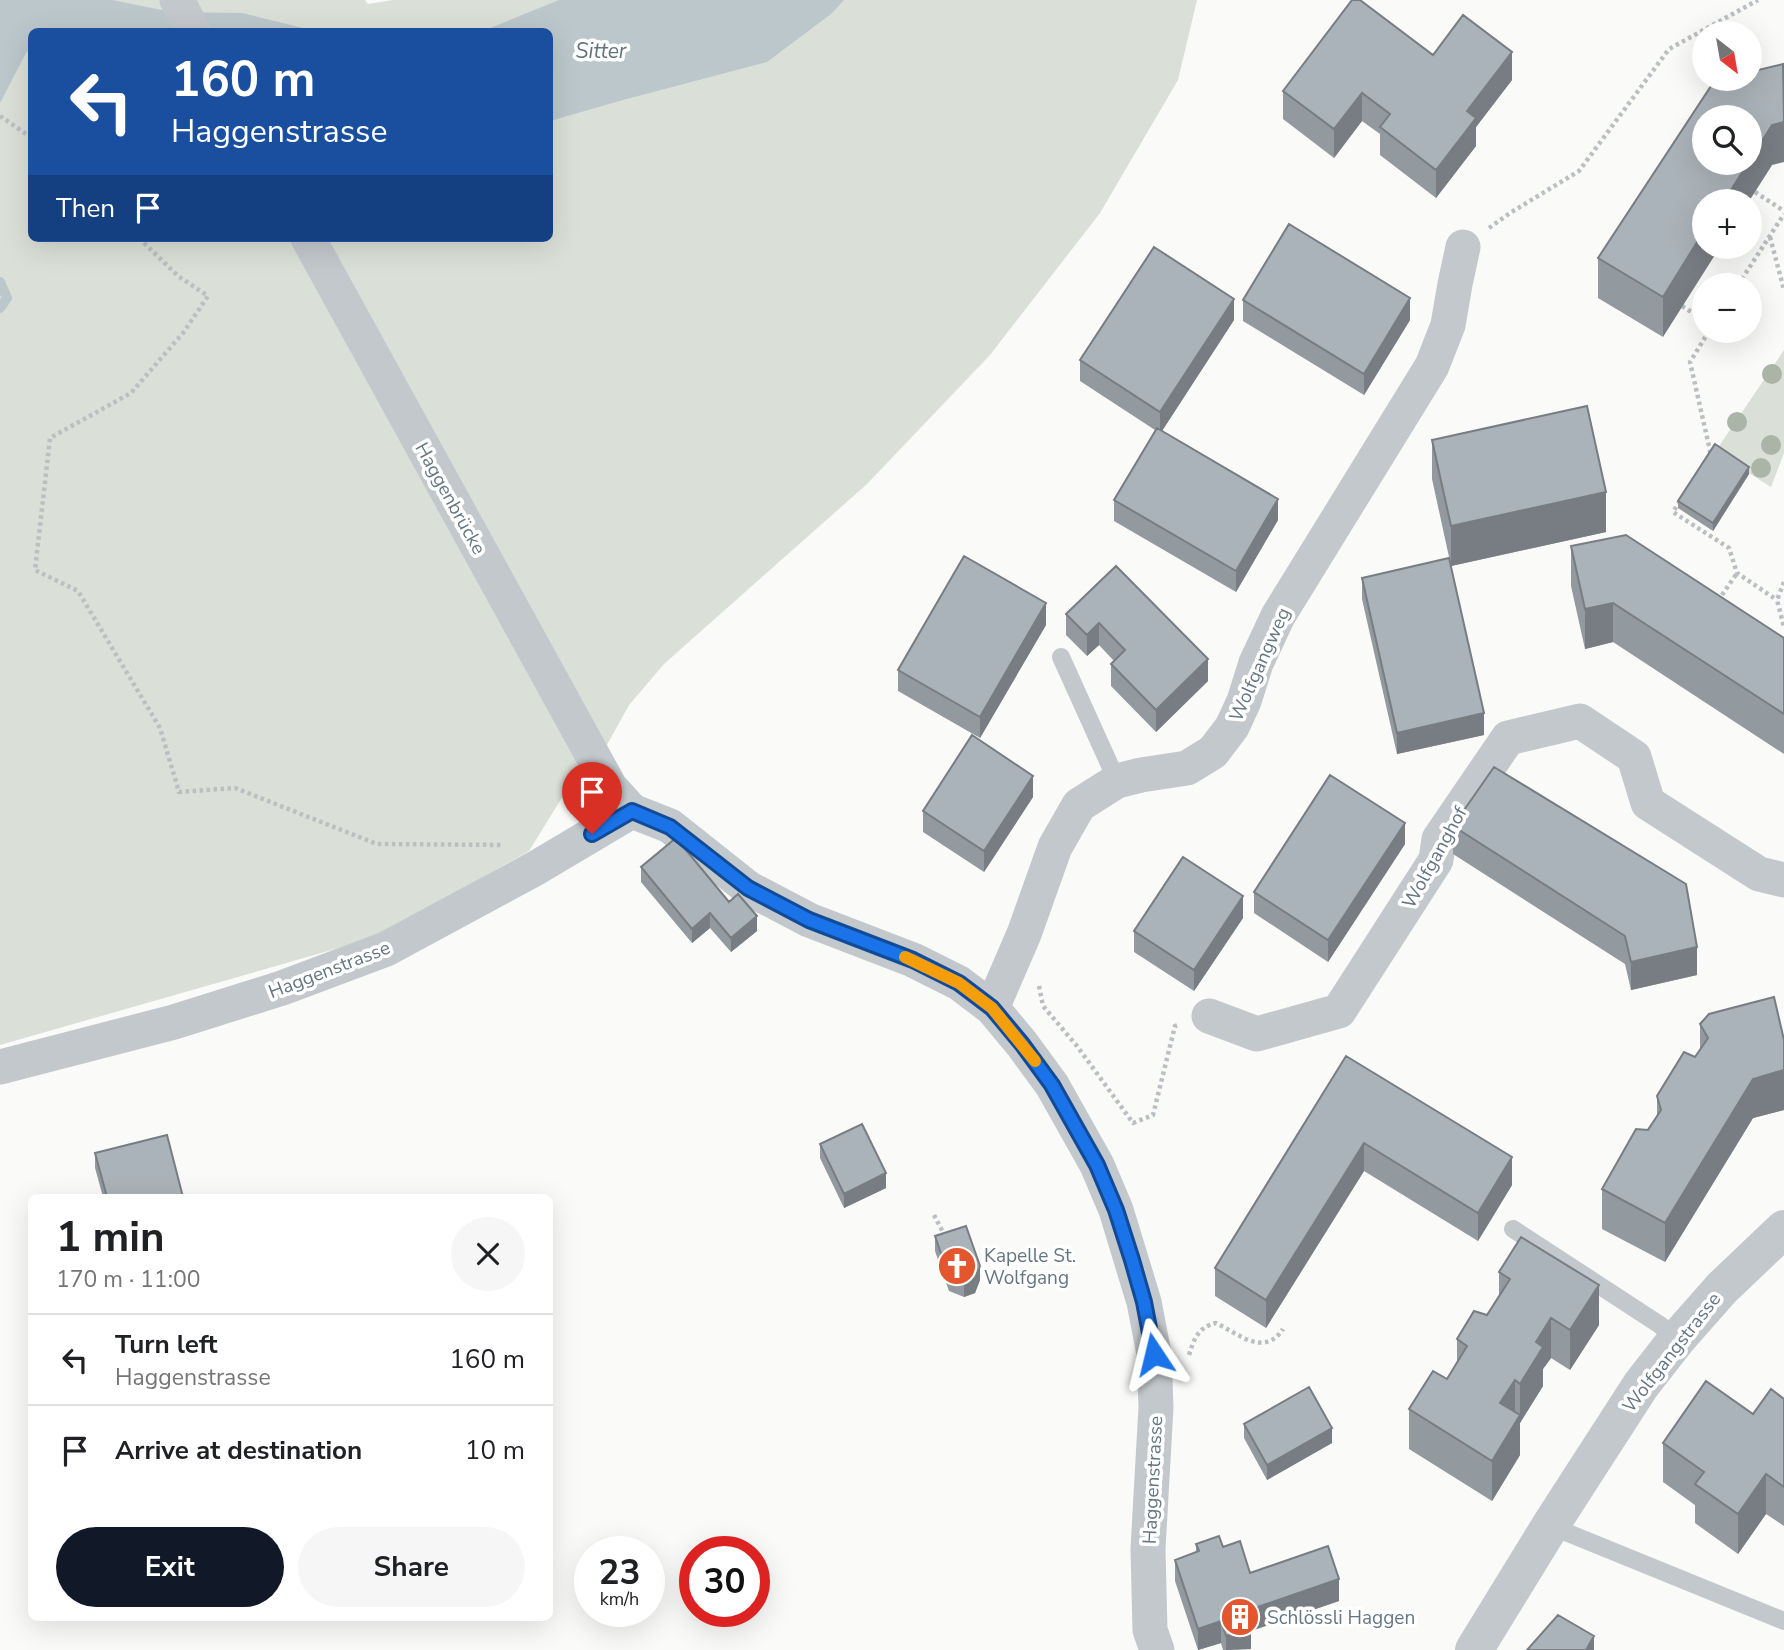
<!DOCTYPE html>
<html lang="en">
<head>
<meta charset="utf-8">
<style>
  :root { --surface:#fff; --page:#f6f6f6; --text:#202124; --muted:#757577; --line:#e0e0e0; --accent:#111827 }
  body { margin:0; font-family:"Nunito Sans",sans-serif; background:var(--page); color:var(--text); height:100vh; display:flex; flex-direction:column; font-size:26px; white-space:nowrap }
  * { box-sizing:border-box; margin:0 }
  p { font-size:23px; color:var(--muted) }
  .icon { flex:none; width:38px; height:38px; fill:none; stroke:currentColor; stroke-width:2; stroke-linecap:round; stroke-linejoin:round }
  .map { position:relative; flex:1; overflow:hidden }
  .sheet { position:absolute; left:28px; top:1194px; width:525px; height:427px; display:flex; flex-direction:column; background:var(--surface); border-radius:10px; box-shadow:0 7px 28px #0002 }
  .sheet>* { flex:none }
  .banner { position:absolute; left:28px; top:28px; width:525px; height:214px; border-radius:10px; box-shadow:0 7px 28px #0002; background:#1a4fa0; color:#fff; overflow:hidden }
  .needle { width:46px; rotate:149deg }
  .controls { position:absolute; left:1692px; top:21px; display:grid; gap:14px }
  .controls a { display:grid; place-items:center; width:70px; height:70px; border-radius:50%; background:var(--surface); box-shadow:0 7px 28px #0002; font-size:35px }
  .speed { position:absolute; left:574px; top:1536px; display:flex; gap:14px; font-size:35px; font-weight:700; text-align:center }
  .speed>* { display:grid; place-content:center; width:91px; height:91px; border-radius:50%; background:var(--surface); box-shadow:0 7px 28px #0002; line-height:1 }
  .speed small { font-size:18px; font-weight:400 }
  .speed .limit { border:10px solid #d22; background:#fff; color:#111 }
  .pin { position:absolute; display:grid; place-items:center; width:60px; height:60px; color:#fff; margin:-72px -30px; border-radius:50% 50% 50% 0; rotate:-45deg; box-shadow:0 0 7px #0007 }
  .pin .icon { rotate:45deg }
  .me { position:absolute; width:77px; margin:-38px; rotate:350deg; stroke-linejoin:round; filter:drop-shadow(0 0 5px #0008) }
  .turn { display:flex; align-items:center; gap:24px; height:147px; padding:0 28px; font-size:32px }
  .turn .icon { width:91px; height:91px; stroke-width:2.5 }
  .turn b { display:block; font-size:49px; line-height:60px }
  .then { display:flex; align-items:center; height:66px; padding:0 28px; background:#0003; gap:14px; font-size:26px }
  .round { display:grid; place-items:center; flex:none; width:74px; height:74px; border-radius:37px; background:var(--page) }
  .head { display:flex; align-items:center; justify-content:space-between; height:119px; padding:0 28px }
  h1 { font-size:42px; font-weight:700; line-height:52px }
  .primary-button { display:flex; gap:14px; margin-top:auto; padding:14px 28px }
  .primary-button a { flex:1; height:80px; border-radius:42px; background:var(--accent); color:#fff; font-size:28px; font-weight:700; line-height:80px; text-align:center }
  .primary-button a+a { background:var(--page); color:var(--text) }
  ul { padding:0; list-style:none }
  li { display:flex; align-items:center; gap:21px; height:91px; padding:0 28px; border-top:2px solid var(--line) }
  li div { flex:1 }
  li b { display:block; font-size:26px }
  li em { font-style:normal }
  .map>svg:first-child { display:block }
  .green { fill:#dadfd7; fill-rule:evenodd }
  .water { fill:#bbc7cb }
  .lines { fill:none; stroke-linecap:round; stroke-linejoin:round }
  .stream { stroke:#bbc7cb; stroke-width:10 }
  .path { stroke:#bbbfc2; stroke-width:4.5; stroke-dasharray:3.5 3.5; stroke-linecap:butt }
  .service { stroke:#c3c8cc; stroke-width:18 }
  .minor { stroke:#c3c8cc; stroke-width:35 }
  .tertiary { stroke:#c3c8cc; stroke-width:38 }
  .tree { fill:#aab4a7 }
  .wall { fill:#929a9f }
  .shaded-wall { fill:#777d82 }
  .building { fill:#aab3b9; stroke:#777d82; stroke-width:2 }
  .route-casing { stroke:#114b97; stroke-width:18 }
  .route { stroke:#1a73e8; stroke-width:12 }
  .slow { stroke:#f59e0b; stroke-width:12 }
  .labels { text-anchor:middle; stroke-width:7; stroke-linejoin:round; paint-order:stroke }
  .street-label { font-size:19px; fill:#657683; stroke:#fff }
  .poi-label { font-size:19px; fill:#657683; stroke:#fff; text-anchor:start }
  .water-label { font-size:21px; font-style:italic; fill:#60757c; stroke:#fff }
</style>
</head>
<body>
<div class="map">
<svg width="1784" height="1650" viewBox="0 0 1784 1650">
  <rect width="100%" height="100%" fill="#fafaf8"/>
  <!-- green -->
  <path class="green" d="M0,0h365l3,4 25,-4h804l-19,80 -78,133 -110,142 -123,129 -203,180 -35,41 -26,47 -19,10 -55,89 -152,86 -377,108zM32,32h518v206h-518z
    M1784,350v103l-13,34 -56,-35z"/>
  <!-- water -->
  <path class="water" d="M0,0h112l60,12 70,1 65,16 25,2 -300,1 -1,21 -4,-2 -27,52z
    M559,0h285l-13,14 -64,48 -144,38 -73,21v-89l-67,-1z"/>
  <g class="lines">
    <!-- stream -->
    <path class="stream" d="M0,282l7,16 -7,10"/>
    <!-- path -->
    <path class="path" d="M0,116l32,22
      M1755,192l29,19
      M1489,228l21,-15 69,-42 90,-122 89,-49
      M1770,237l14,53
      M139,238l39,38 30,20 -25,37 -52,60 -81,45 -15,132 43,21 82,137 19,64 56,-4 142,56 126,1
      M1738,285l46,-71
      M1682,306l22,14
      M1709,331l-19,31 21,93
      M1680,501l-7,11 56,36 8,25 40,27
      M1784,582l-7,18 7,27
      M1722,595l15,-22
      M1039,986l4,20 34,40 56,77 20,-8 22,-89 3,-1
      M934,1215l11,21
      M1189,1355c5,-16 9,-28 27,-32 21,10 48,35 67,6"/>
    <!-- service -->
    <path class="service" d="M1061,657l56,124
      M1513,1229l147,96 17,14
      M1552,1523l16,10 216,88"/>
    <!-- minor -->
    <path class="minor" d="M177,0l17,32
      M308,238l302,549 22,24 38,15 78,62 61,32 104,40 46,23 33,25 30,36 30,41 45,80 19,45 28,92 10,52 2,53 -8,142 2,81 7,20
      M992,1008l32,-74 31,-87 24,-42 38,-24 24,-6 46,-7 26,-16 19,-25 12,-26 12,-38 22,-47 154,-250 16,-41 7,-41 8,-37
      M1209,1016l48,18 82,-23 97,-151 3,-21 69,-101 72,-17 54,36 14,46 111,71 25,6
      M0,1067l174,-45 108,-34 104,-39 150,-81 96,-57"/>
    <!-- tertiary -->
    <path class="tertiary" d="M1474,1650l78,-127 89,-138 36,-46 45,-51 62,-59"/>
  </g>
  <!-- trees -->
  <g class="tree">
    <circle cx="1772" cy="374" r="10"/>
    <circle cx="1737" cy="422" r="10"/>
    <circle cx="1771" cy="445" r="10"/>
    <circle cx="1761" cy="468" r="10"/>
  </g>
  <!-- wall -->
  <path class="wall" d="M1433,55l79,25 -36,47v19l-40,52 -56,-43v-21l-18,-13 -28,37 -51,-39v-28z
    M1772,165l-23,36h-45l-41,136 -65,-39v-40z
    M1243,300l167,20 -46,75 -121,-74z
    M1234,320l-72,111 116,89 -42,72 -122,-71v-21l41,-70 -75,-49v-21z
    M1432,440l174,92 -155,34 -19,-87z
    M1749,474l-36,57 -35,-23v-7z
    M1571,546l213,92v116l-171,-112 -28,7 -14,-63z
    M1116,566l92,115 -52,51 -45,-46v-22l3,-3 -15,-16 -12,11 -21,-21v-21z
    M1362,578l122,157 -87,19 -35,-155z
    M1046,625l-66,113 -82,-47v-21z
    M1033,797l-49,75 -61,-40v-21z
    M1453,826l244,149 -66,15 -6,-26 -172,-110z
    M1405,844l-77,118 -74,-49v-21z
    M641,867l88,35 28,29 -26,21 -21,-24 -18,15 -51,-61z
    M1243,918l-49,73 -60,-39v-21z
    M1700,1024l84,16v70l-31,8 -88,144 -63,-33v-40l55,-73v-20l38,-39 5,-7z
    M1346,1056l166,129 -34,56 -114,-70 -98,157 -51,-32v-28z
    M820,1144l66,44 -42,20 -24,-50z
    M95,1153l88,44h-80l-8,-29z
    M935,1236l45,44 -5,13 -11,4 -15,-6 -14,-40z
    M1499,1272l100,53 -29,45 -19,-12 -8,11v17l-23,37v32l-28,46 -83,-52v-40l38,-30 10,-16v-24l30,-24 12,-19z
    M1784,1399v127l-18,-12 -28,40 -43,-31v-18l-32,-23v-39l90,-29z
    M1244,1424l88,19 -65,37 -23,-42z
    M1196,1544l27,3 27,26 89,28 -88,30v18l-28,1 -2,-7 -23,7 -23,-69v-21l21,-8z"/>
  <!-- shaded-wall -->
  <path class="shaded-wall" d="M1512,52v28l-36,47v19l-40,52v-28l31,-59z
    M1362,93v28l-28,37v-29z
    M1784,122v40l-12,3 -23,36h-25l24,-38h2v-3l22,-35z
    M1704,231v16h16l-57,90v-40z
    M1410,298v22l-46,75v-21z
    M1234,299v21l-74,114v-22z
    M1749,467v7l-36,57v-8z
    M1606,492v40l-155,34v-40z
    M1278,499v21l-42,72v-21z
    M1046,603v22l-66,113v-21z
    M1613,603v39l-28,7v-40z
    M1099,623v22l-12,11v-21z
    M1208,659v22l-52,51v-22z
    M1484,713v22l-87,19v-21z
    M1033,776v21l-49,75v-21z
    M1405,823v21l-77,118v-22z
    M1243,896v22l-49,73v-21z
    M710,913v15l-18,15v-14z
    M757,916v15l-26,21v-14z
    M1697,947v28l-66,15v-28z
    M1784,1070v40l-31,8 -88,144v-39l88,-144z
    M1364,1143v28l-98,157v-28z
    M1512,1157v28l-34,56v-28z
    M886,1173v15l-42,20v-14z
    M980,1266v14l-5,13 -11,4v-14z
    M1599,1285v40l-29,45v-40z
    M1551,1318v40l-8,11v17l-23,37v-39l16,-42z
    M1515,1380v40l-15,-17z
    M1520,1415v40l-28,46v-40z
    M1332,1428v15l-65,37v-15z
    M1766,1474v40l-28,40v-40z
    M1339,1579v22l-88,30v18l-25,1v-14l20,-25z
    M1221,1621v22l-23,7v-21z
    M1594,1636v14h-8z"/>
  <!-- building -->
  <path class="building" d="M1352,0h8l73,55 30,-40 49,37 -45,59 9,7 -40,52 -56,-43 10,-13 -28,-21 -28,36 -51,-38z
    M1783,64l1,58 -12,3 -22,35v-43h-46v46h44l-24,38h-20v30l-41,66 -65,-39 117,-178 5,-1h30v-7z
    M1289,224l121,74 -46,76 -121,-74z
    M1154,247l80,52 -74,113 -80,-52z
    M1587,406l19,86 -155,34 -19,-86z
    M1157,428l121,71 -42,72 -122,-71z
    M1715,444l34,23 -36,56 -35,-22z
    M1626,535l158,103v76l-171,-111 -28,6 -14,-63z
    M964,556l82,47 -66,114 -82,-47z
    M1449,558l35,155 -87,20 -35,-155z
    M1116,566l92,93 -52,51 -45,-46 14,-14 -26,-27 -12,12 -21,-21z
    M972,735l61,41 -49,75 -61,-40z
    M1494,767l192,117 11,63 -66,15 -6,-26 -172,-110z
    M1330,775l75,48 -77,117 -74,-48z
    M676,838l53,64 9,-8 19,22 -26,22 -21,-25 -18,16 -51,-62z
    M1183,857l60,39 -49,74 -60,-39z
    M1774,997l10,43v30l-31,9 -88,144 -63,-34 34,-60 12,1 13,-20 -4,-14 27,-44 11,5 13,-19 -8,-14 9,-10z
    M1346,1056l166,101 -34,56 -114,-70 -98,157 -51,-32z
    M862,1124l24,49 -42,21 -24,-50z
    M167,1135l16,62h-76l-12,-44z
    M966,1226l14,40 -5,12 -11,5 -15,-6 -14,-41z
    M1521,1237l78,48 -29,45 -19,-12 -15,24 7,5 -23,37 -5,-4 -15,23 20,12 -28,46 -83,-52 24,-38 14,8 20,-33 -10,-7 17,-28 13,4 23,-36 -11,-7z
    M1706,1381l47,33 18,-25 13,10v88l-18,-13 -28,40 -43,-30 9,-12 -41,-29z
    M1309,1387l23,41 -65,37 -23,-41z
    M1219,1536l4,11 17,-6 10,32 78,-27 11,33 -93,32 5,17 -25,8 -5,-15 -23,8 -23,-69 24,-9 -3,-7z
    M1558,1615l36,21 -8,14h-59z"/>
  <g class="lines">
    <!-- route casing -->
    <g class="route-casing">
      <path id="route" d="M592,834l40,-23 38,16 78,61 61,32 104,40 46,23 33,25 30,36 30,41 45,80 19,45 16,50 12,42 10,52"/>
    </g>
    <!-- route -->
    <use href="#route" class="route"/>
    <!-- slow -->
    <path class="slow" d="M905,957l54,26 33,25 43,53"/>
  </g>
  <!-- icons -->
  <defs>
    <g id="church-disc" transform="scale(2.0125)"><circle r="9.5" fill="#e4572e" stroke="#fff"/><path d="M-1.2-6h2.4v3.5h3.3v2.4h-3.3V6h-2.4V-.1h-3.3v-2.4h3.3Z" fill="#fff"/></g>
    <g id="building-disc" transform="scale(2.0125)"><circle r="9.5" fill="#e4572e" stroke="#fff"/><path d="M-4-6H4V6H1V3H-1V6H-4ZM-2.5-4.3h1.7v1.8h-1.7ZM.8-4.3h1.7v1.8H.8ZM-2.5-1h1.7V.8h-1.7ZM.8-1h1.7V.8H.8Z" fill="#fff"/></g>
  </defs>
  <g fill-rule="evenodd">
    <use href="#church-disc" x="957" y="1266"/>
    <use href="#building-disc" x="1240" y="1617"/>
  </g>
  <g class="labels">
    <!-- street labels -->
    <g class="street-label">
      <text transform="translate(451 498) rotate(61)" y="7">Haggenbrücke</text>
      <text transform="translate(1259 664) rotate(-66)" y="7">Wolfgangweg</text>
      <text transform="translate(1434 857) rotate(-61)" y="7">Wolfganghof</text>
      <text transform="translate(329 969) rotate(-21)" y="7">Haggenstrasse</text>
      <text transform="translate(1671 1352) rotate(-52)" y="7">Wolfgangstrasse</text>
      <text transform="translate(1152 1480) rotate(-87)" y="7">Haggenstrasse</text>
    </g>
    <!-- poi labels -->
    <g class="poi-label">
      <text x="984" y="1262">Kapelle St.<tspan x="984" dy="22">Wolfgang</tspan></text>
      <text x="1267" y="1624">Schlössli Haggen</text>
    </g>
    <!-- water labels -->
    <g class="water-label">
      <text x="601" y="58">Sitter</text>
    </g>
  </g>
</svg>
<div class="controls">
<a><svg class="needle" viewBox="-14 -14 28 28"><path d="M0-13l5 13h-10z" fill="#e53935"/><path d="M0 13l5-13h-10z" fill="#757577"/></svg></a>
<a><svg class="icon" aria-label="search" viewBox="0 0 24 24"><circle cx="10" cy="10" r="6"/><path d="M15 15l6 6"/></svg></a>
<a>+</a>
<a>−</a>
</div>
<div class="speed"><div>23<small>km/h</small></div><div class="limit">30</div></div>
<div class="pin" style="left:592px;top:834px;background:#d93025"><svg class="icon" aria-label="arrive" viewBox="0 0 24 24"><path d="M6 21V4h12l-3 4 3 4H6"/></svg></div>
<svg class="me" style="left:1154px;top:1354px" viewBox="-20 -20 40 40"><path d="M0-17L14 15 0 8-14 15z" fill="#1a73e8" stroke="#fff" stroke-width="4"/></svg>
<div class="banner">
<div class="turn"><svg class="icon" aria-label="left" viewBox="0 0 24 24"><path d="M17 20v-9H6M10 6l-5 5 5 5"/></svg><div><b>160 m</b>Haggenstrasse</div></div>
<div class="then">Then<svg class="icon" aria-label="arrive" viewBox="0 0 24 24"><path d="M6 21V4h12l-3 4 3 4H6"/></svg></div>
</div>
<section class="sheet">
<div class="head"><div><h1>1 min</h1><p>170 m · 11:00</p></div><a class="round"><svg class="icon" aria-label="close" viewBox="0 0 24 24"><path d="M6 6l12 12M18 6L6 18"/></svg></a></div>
<ul>
<li><svg class="icon" aria-label="left" viewBox="0 0 24 24"><path d="M17 20v-9H6M10 6l-5 5 5 5"/></svg><div><b>Turn left</b><p>Haggenstrasse</p></div><em>160 m</em></li>
<li><svg class="icon" aria-label="arrive" viewBox="0 0 24 24"><path d="M6 21V4h12l-3 4 3 4H6"/></svg><div><b>Arrive at destination</b></div><em>10 m</em></li>
</ul>
<div class="primary-button"><a>Exit</a><a>Share</a></div>
</section>
</div>
</body>
</html>
